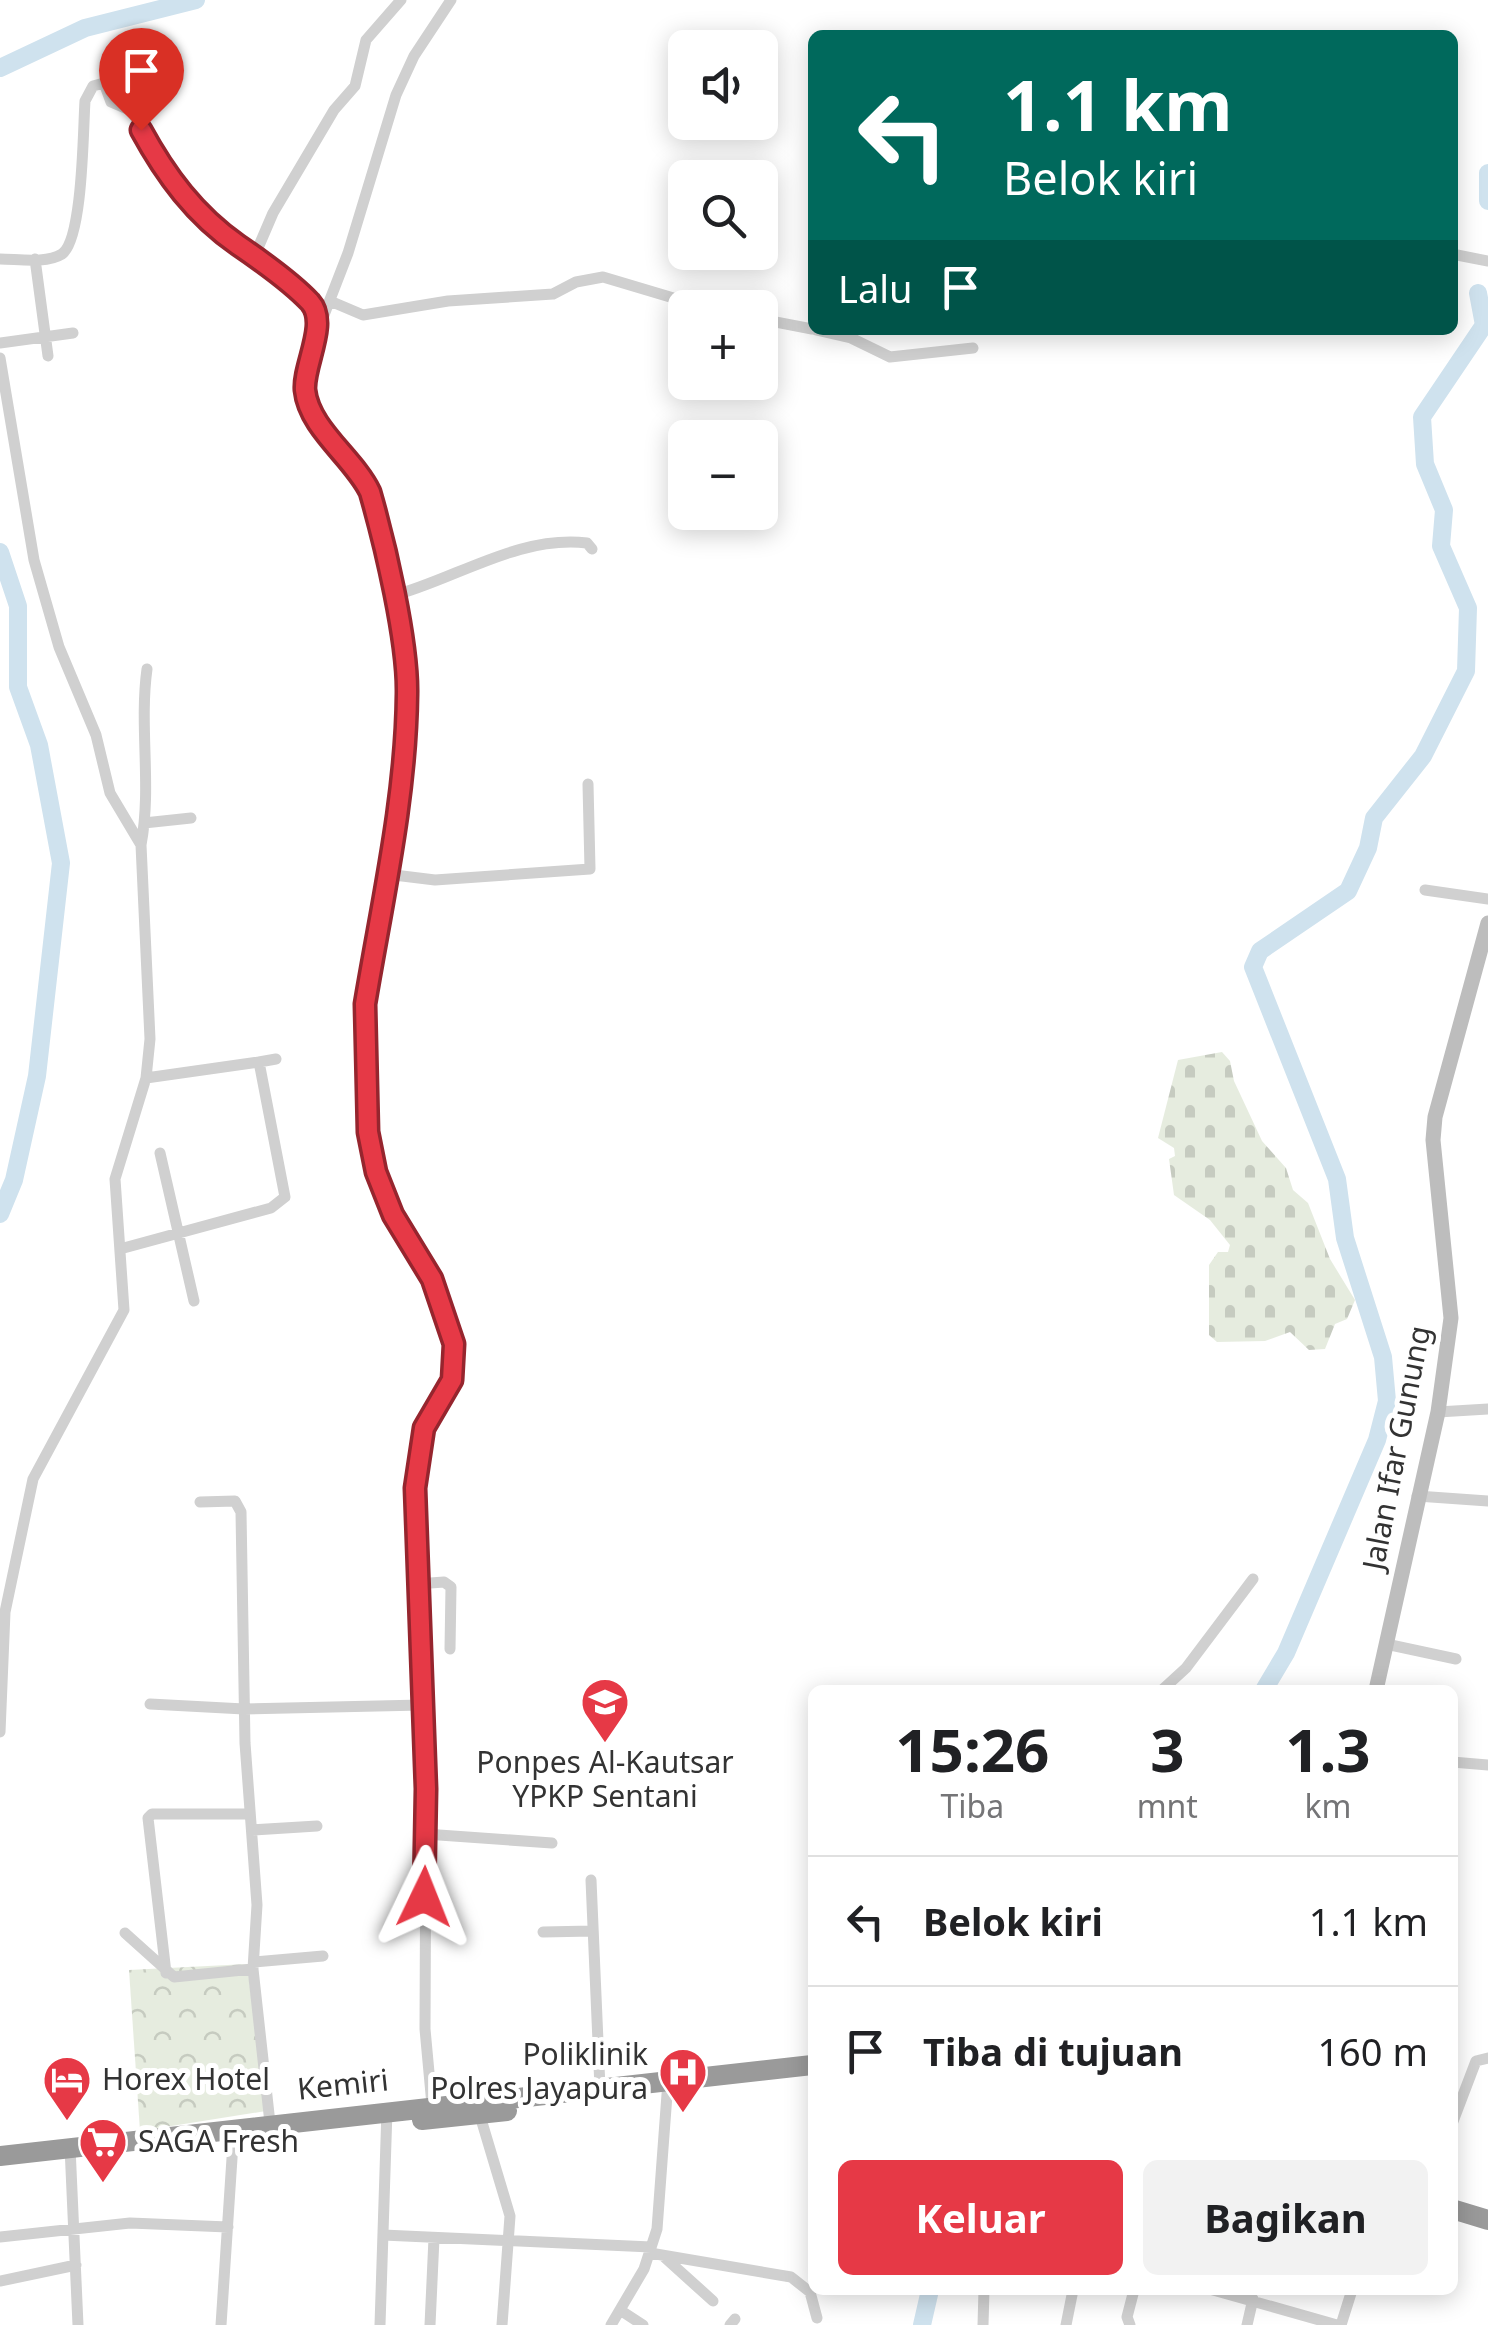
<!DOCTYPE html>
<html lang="id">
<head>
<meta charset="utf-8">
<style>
  :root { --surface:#fff; --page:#f2f2f2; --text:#202124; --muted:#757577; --line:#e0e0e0; --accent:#e63946 }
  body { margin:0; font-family:"Noto Sans",sans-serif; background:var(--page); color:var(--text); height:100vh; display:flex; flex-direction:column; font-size:38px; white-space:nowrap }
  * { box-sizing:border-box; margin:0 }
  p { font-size:32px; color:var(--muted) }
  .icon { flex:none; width:55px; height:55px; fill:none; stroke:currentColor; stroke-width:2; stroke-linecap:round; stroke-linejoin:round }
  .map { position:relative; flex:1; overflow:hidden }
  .side { position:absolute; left:808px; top:1685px; width:650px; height:610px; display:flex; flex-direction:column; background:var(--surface); border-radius:15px; box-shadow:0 5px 25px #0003 }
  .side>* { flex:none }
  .top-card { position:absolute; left:808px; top:30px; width:650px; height:305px; border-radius:15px; box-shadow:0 5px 25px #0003; background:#00695c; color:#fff; overflow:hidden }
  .fabs { position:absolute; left:668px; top:30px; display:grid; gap:20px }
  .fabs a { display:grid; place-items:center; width:110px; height:110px; border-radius:15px; background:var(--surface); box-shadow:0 5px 25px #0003; font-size:50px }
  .pin { position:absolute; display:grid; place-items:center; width:85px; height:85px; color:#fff; margin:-102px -42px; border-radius:50% 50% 50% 0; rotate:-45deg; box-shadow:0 0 10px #0007 }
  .pin .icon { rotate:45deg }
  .me { position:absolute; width:110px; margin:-55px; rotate:2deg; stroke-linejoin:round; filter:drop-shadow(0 0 8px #0008) }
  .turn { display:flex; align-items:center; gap:35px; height:210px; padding:0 30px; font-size:45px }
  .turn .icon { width:130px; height:130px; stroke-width:2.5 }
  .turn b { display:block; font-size:70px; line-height:85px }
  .then { display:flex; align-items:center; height:95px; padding:0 30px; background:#0003; gap:20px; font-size:38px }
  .eta { display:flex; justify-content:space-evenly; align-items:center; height:170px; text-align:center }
  .eta b { font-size:60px; font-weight:700; line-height:70px }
  .action { display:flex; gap:20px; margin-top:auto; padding:20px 30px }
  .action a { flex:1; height:115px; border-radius:15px; background:var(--accent); color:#fff; font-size:40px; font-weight:700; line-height:115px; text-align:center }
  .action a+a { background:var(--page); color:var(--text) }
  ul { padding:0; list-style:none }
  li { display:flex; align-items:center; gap:30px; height:130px; padding:0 30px; border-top:2px solid var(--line) }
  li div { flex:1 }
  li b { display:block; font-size:38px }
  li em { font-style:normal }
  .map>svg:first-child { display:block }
  .forest { fill:url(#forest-crowns) }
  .cemetery { fill:url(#cemetery-stones) }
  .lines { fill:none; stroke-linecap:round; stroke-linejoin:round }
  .river { stroke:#cfe2ee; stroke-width:18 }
  .street { stroke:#d0d0d0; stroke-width:11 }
  .secondary { stroke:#bdbdbd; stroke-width:15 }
  .highway { stroke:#9a9a9a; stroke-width:20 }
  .route-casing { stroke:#96252e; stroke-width:25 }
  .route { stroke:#e63946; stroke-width:18 }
  .labels { text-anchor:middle; stroke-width:10; stroke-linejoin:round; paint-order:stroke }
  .street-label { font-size:30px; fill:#333; stroke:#fff }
  .poi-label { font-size:30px; fill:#333; stroke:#fff; text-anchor:start }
</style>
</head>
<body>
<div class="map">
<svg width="1488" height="2325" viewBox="0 0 1488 2325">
  <defs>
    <pattern id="forest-crowns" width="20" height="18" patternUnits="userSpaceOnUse" patternTransform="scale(2.5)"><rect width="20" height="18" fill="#e6ecdf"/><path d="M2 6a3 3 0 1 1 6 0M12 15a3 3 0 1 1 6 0" fill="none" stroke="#c6cbc0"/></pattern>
    <pattern id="cemetery-stones" width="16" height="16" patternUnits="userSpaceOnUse" patternTransform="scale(2.5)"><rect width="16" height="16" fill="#e6ecdf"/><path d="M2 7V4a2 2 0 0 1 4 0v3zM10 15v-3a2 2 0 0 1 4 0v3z" fill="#c6cbc0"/></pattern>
  </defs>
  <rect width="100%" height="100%" fill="#fff"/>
  <!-- forest -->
  <path class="forest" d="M247,1964l19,147 -126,20 -11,-161z"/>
  <!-- cemetery -->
  <path class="cemetery" d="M1222,1052l8,9 4,20 28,60 24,27 7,22 15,13 22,56 25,41 -8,19 -12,5 -10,25 -16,1 -19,-18 -25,9 -48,1 -8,-7v-70l9,-13h10l2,-7 -20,-25 -36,-25 -5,-36 6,-3 -1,-8 -16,-10 20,-78z"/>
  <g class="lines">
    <!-- river -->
    <path class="river" d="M0,68l85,-40 111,-28
      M1488,173v28
      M0,552l18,54v81l21,58 22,118 -24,213 -23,104 -14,34
      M1264,1690l22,-37 91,-213 10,-39 -4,-44 -38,-119 -8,-59 -84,-212 7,-16 88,-60 20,-43 6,-30 49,-62 43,-85 2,-63 -27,-62 3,-36 -19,-46 -3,-47 62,-92 -6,-32
      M922,2325l8,-35"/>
    <!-- street -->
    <path class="street" d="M1452,254l36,7
      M255,255l18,-42 61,-103 21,-24 11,-46 35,-40
      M0,259c18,0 46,5 62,-5 21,-15 21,-124 23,-153l8,-15 11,-3 7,19 21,9 32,61 33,38 114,93 5,25
      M35,259l13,97
      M330,301l33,14 85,-14 105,-7 23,-12 27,-5 104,31
      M760,319l52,10
      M816,330l35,8 39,19 83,-9
      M0,343l73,-10
      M0,358l34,202 25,87 37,88 14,58 31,52 9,194 -4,39 -31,101 9,131 -91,169 -28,133 -5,120
      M392,596c64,-17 126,-61 195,-53l5,6
      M144,823l47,-5
      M141,845c11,-58 -2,-118 6,-176
      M386,874l49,6 155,-11 -2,-85
      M1425,890l63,9
      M259,1062l17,-3
      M160,1153l34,148
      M120,1249l151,-41 14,-11 -26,-135 -113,16
      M1438,1412l50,-3
      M1417,1496l71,5
      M200,1502l35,-1 6,11 4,231 12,162 -4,64 17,154
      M417,1584l27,-2 7,5 -1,62
      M1386,1644l70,15
      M1162,1690l24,-22 67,-89
      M150,1704l94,5 178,-4
      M1452,1762l36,3
      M252,1830l65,-4
      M425,1834l127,9
      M591,1880l9,208
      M543,1932l49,-1
      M125,1933l49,44 79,-8
      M254,1962l69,-6
      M166,1973l-18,-155 4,-4h98
      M432,2105l-7,-76 1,-240 -11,-301 8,-59 24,-38 8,-38 -9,-41 -66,-125 -13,-55 -2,-128 36,-209 7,-102 -38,-201 -9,-20 -52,-65 -4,-17 2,-31 41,-106 48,-158 18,-39 37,-56
      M478,2109l32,107 -8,109
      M1452,2124l24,-63 12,-3
      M70,2147l8,178
      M383,2235l268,12
      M0,2237l130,-14 98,4
      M650,2253l141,24 19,15 7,26
      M662,2255l51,46
      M0,2281l76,-16
      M1213,2290l124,35
      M620,2310l23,15
      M221,2325l13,-197
      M380,2325l7,-215
      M430,2325l4,-87
      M611,2325l33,-56 13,-40 11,-148
      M730,2325l5,-6
      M983,2325l1,-35
      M1066,2325l7,-35
      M1130,2325l-3,-8 7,-27
      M1247,2325l6,-26
      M1341,2325l11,-35"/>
    <!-- secondary -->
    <path class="secondary" d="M1376,1690l62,-278 13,-94 -18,-178 2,-23 53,-194"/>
    <!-- highway -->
    <path class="highway" d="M422,2120l85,-9
      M0,2156l812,-91
      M1452,2209l36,11"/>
  </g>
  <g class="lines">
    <!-- route casing -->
    <g class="route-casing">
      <path id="route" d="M141,130c25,46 54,85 97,115 22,15 54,38 72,57 19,21 -7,63 -5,88 4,39 49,68 65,102 15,52 38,149 37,202 -1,104 -25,208 -42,310l3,128 8,40 17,43 39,64 22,65 -2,36 -28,48 -9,60 11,301 -2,108"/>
    </g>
    <!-- route -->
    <use href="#route" class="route"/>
  </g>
  <!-- icons -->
  <defs>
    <g id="school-pin" transform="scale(2.5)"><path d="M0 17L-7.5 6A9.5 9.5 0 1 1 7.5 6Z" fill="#e63946" stroke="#fff"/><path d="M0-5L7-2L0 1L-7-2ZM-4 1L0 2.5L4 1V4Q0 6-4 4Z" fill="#fff"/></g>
    <g id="hospital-pin" transform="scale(2.5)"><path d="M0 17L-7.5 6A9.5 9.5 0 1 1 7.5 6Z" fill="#e63946" stroke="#fff"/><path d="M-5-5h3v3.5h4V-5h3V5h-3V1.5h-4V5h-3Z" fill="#fff"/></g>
    <g id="hotel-pin" transform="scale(2.5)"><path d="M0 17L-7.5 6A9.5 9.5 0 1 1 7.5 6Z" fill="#e63946" stroke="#fff"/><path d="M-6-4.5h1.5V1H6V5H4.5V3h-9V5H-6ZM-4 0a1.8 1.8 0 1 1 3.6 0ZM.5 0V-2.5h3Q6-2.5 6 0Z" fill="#fff"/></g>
    <g id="supermarket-pin" transform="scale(2.5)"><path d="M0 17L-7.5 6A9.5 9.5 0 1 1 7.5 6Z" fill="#e63946" stroke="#fff"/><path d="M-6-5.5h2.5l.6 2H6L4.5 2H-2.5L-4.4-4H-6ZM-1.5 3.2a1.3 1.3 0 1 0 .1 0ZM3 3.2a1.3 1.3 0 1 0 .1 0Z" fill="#fff"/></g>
  </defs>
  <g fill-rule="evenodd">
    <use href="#school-pin" x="605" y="1702"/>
    <use href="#hospital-pin" x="683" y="2072"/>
    <use href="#hotel-pin" x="67" y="2080"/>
    <use href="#supermarket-pin" x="103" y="2142"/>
  </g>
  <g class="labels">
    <!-- street labels -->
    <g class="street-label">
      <text transform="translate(1397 1448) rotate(-79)" y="10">Jalan Ifar Gunung</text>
      <text transform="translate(343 2085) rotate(-6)" y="10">Kemiri</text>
    </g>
    <!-- poi labels -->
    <g class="poi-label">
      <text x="605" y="1773" text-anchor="middle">Ponpes Al-Kautsar<tspan x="605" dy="34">YPKP Sentani</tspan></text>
      <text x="648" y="2065" text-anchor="end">Poliklinik<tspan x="648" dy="34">Polres Jayapura</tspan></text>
      <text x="102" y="2090">Horex Hotel</text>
      <text x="138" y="2152">SAGA Fresh</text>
    </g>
  </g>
</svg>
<div class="fabs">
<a><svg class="icon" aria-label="sound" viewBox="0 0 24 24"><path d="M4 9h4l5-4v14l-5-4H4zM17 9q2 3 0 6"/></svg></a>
<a><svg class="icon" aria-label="search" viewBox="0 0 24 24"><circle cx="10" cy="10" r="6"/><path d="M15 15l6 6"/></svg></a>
<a>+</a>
<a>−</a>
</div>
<div class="pin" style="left:141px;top:130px;background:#d93025"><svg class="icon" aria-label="arrive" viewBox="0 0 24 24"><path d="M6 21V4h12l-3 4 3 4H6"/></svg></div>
<svg class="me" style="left:424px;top:1897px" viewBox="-20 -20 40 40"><path d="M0-17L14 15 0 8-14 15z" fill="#e63946" stroke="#fff" stroke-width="4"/></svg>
<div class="top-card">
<div class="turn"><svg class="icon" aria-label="left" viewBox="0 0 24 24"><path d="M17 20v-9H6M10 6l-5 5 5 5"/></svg><div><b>1.1 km</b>Belok kiri</div></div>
<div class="then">Lalu<svg class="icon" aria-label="arrive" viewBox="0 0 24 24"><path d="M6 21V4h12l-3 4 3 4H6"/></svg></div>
</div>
<section class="side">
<div class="eta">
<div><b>15:26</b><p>Tiba</p></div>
<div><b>3</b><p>mnt</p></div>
<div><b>1.3</b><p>km</p></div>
</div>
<ul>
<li><svg class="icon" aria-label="left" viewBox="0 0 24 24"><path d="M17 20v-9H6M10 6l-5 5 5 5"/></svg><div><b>Belok kiri</b></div><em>1.1 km</em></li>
<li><svg class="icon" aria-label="arrive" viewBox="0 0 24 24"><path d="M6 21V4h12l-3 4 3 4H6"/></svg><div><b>Tiba di tujuan</b></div><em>160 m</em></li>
</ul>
<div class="action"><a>Keluar</a><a>Bagikan</a></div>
</section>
</div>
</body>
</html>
